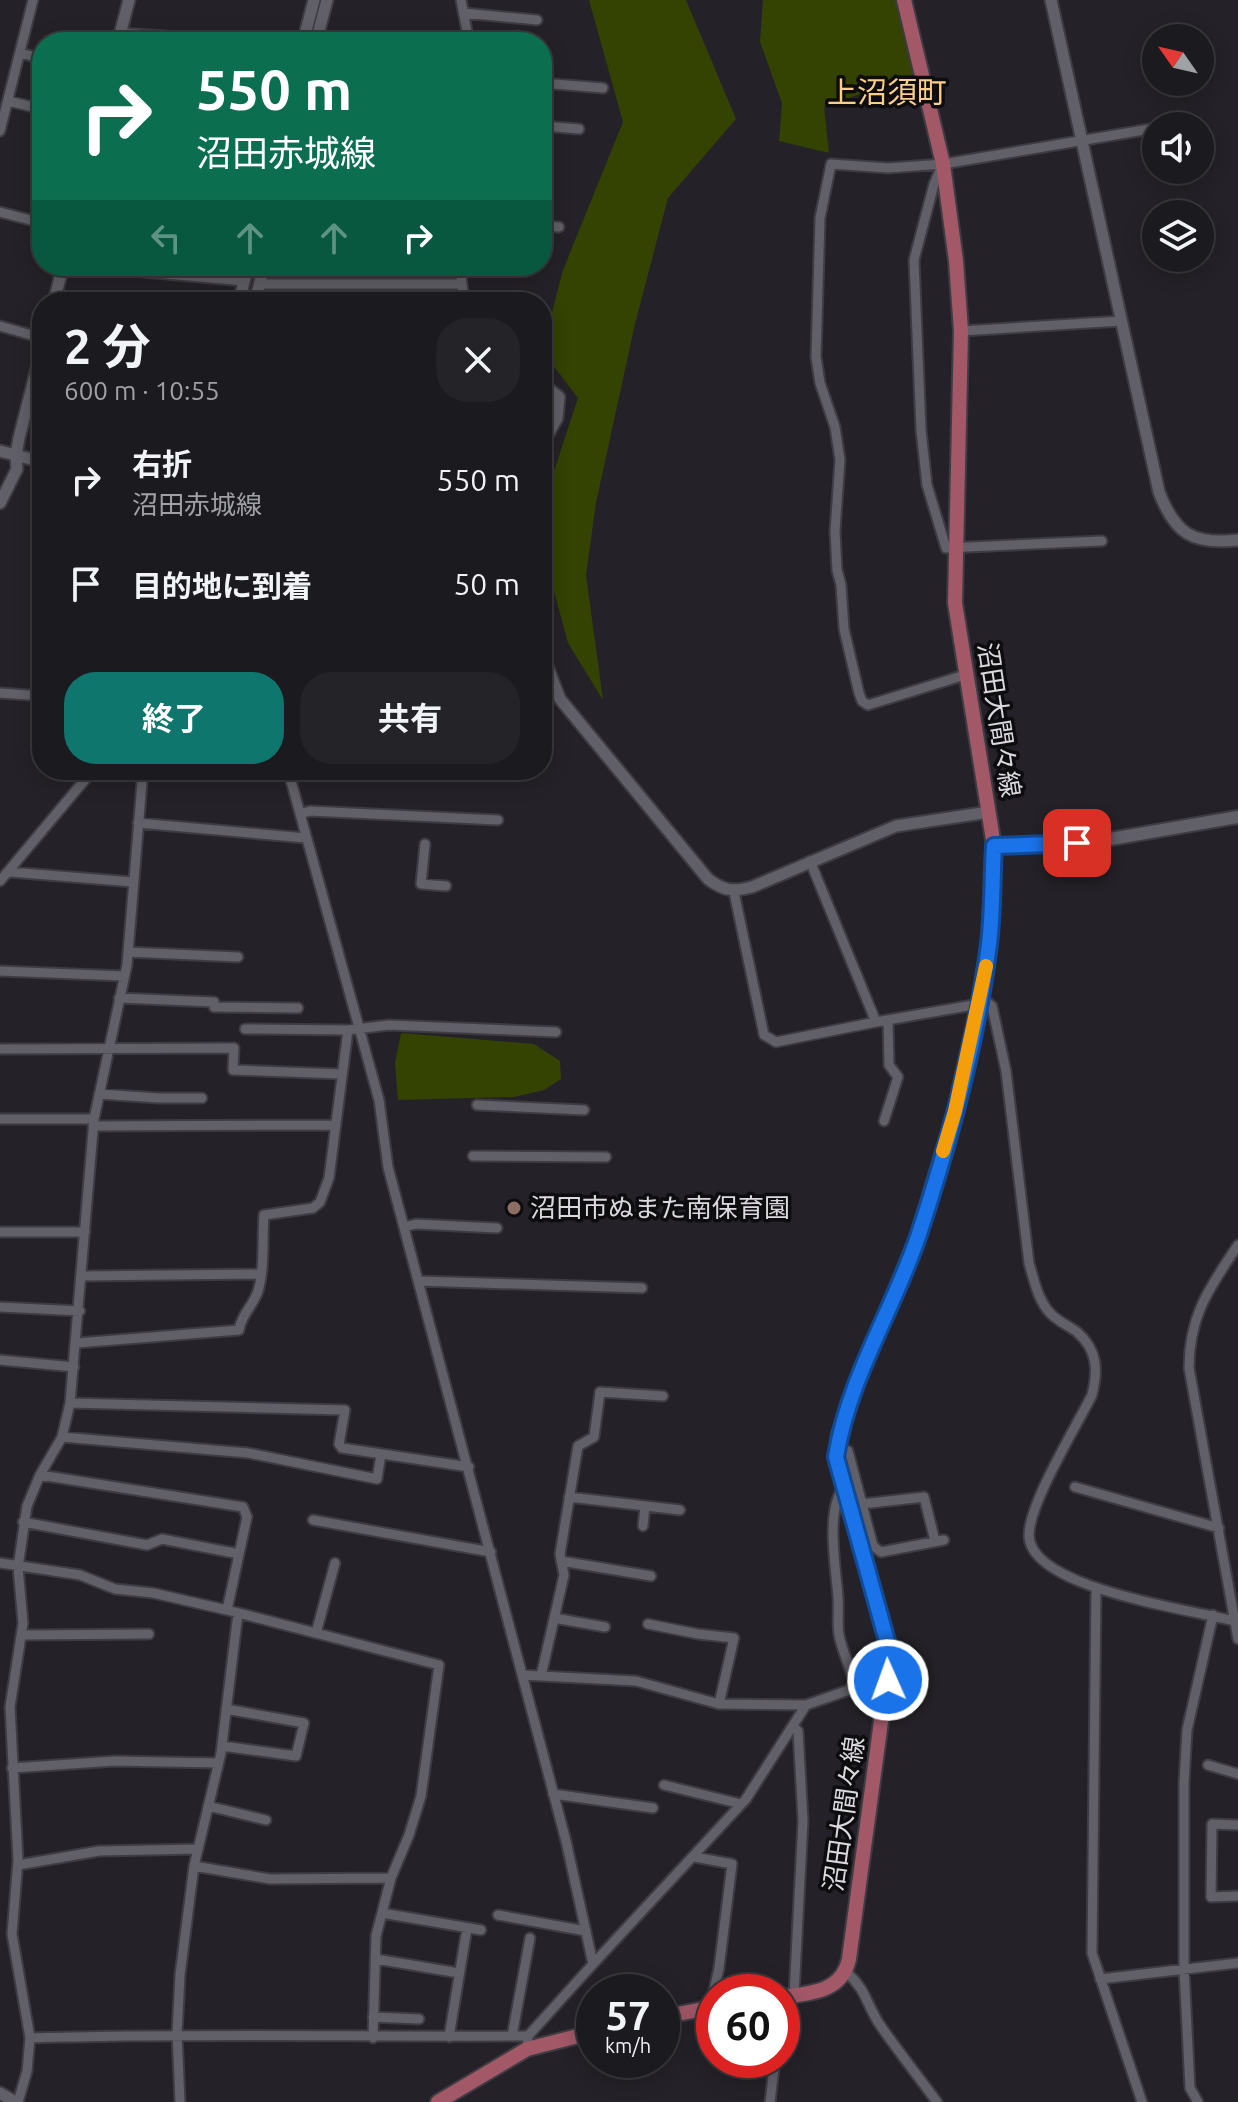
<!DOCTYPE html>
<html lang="ja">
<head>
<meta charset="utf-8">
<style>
  :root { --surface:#1b1a1e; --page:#242327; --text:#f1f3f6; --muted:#a0a1a4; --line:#39383c; --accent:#0f766e }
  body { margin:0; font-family:Ubuntu,"Noto Sans JP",sans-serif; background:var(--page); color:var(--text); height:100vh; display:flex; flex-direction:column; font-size:30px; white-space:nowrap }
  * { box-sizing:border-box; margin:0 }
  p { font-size:26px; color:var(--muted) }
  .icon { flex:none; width:44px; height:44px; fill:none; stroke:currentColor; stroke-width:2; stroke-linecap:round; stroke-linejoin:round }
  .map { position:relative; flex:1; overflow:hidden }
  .drawer { position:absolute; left:32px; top:292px; width:520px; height:488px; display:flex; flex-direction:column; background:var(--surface); border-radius:32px; box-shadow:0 4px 20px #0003,0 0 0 2px var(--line) }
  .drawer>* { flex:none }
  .hud { position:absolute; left:32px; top:32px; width:520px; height:244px; border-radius:32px; box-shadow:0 4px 20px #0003,0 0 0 2px var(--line); background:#0b6e4f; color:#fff; overflow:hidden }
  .needle { width:52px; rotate:304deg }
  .tools { position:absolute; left:1142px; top:24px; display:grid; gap:16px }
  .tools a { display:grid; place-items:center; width:72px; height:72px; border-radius:50%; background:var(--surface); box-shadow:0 4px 20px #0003,0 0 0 2px var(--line); font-size:40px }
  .speed { position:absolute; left:576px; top:1974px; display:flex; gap:16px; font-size:40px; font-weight:700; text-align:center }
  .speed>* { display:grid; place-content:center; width:104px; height:104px; border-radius:50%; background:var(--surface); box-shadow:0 4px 20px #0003,0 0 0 2px var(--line); line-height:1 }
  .speed small { font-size:20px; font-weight:400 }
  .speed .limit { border:12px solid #d22; background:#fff; color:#111 }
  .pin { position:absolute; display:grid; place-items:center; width:68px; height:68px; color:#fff; margin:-34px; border-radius:16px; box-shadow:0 4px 12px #0006 }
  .me { position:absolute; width:88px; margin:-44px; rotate:358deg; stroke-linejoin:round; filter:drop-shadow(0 0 6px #0008) }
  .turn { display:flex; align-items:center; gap:28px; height:168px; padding:0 32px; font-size:36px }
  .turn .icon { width:104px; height:104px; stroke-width:2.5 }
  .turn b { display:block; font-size:56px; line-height:68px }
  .lanes { display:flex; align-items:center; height:76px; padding:0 32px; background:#0003; justify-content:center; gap:40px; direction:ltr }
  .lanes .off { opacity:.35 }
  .round { display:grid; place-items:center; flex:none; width:84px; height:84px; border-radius:32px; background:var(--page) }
  .headline { display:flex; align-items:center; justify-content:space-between; height:136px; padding:0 32px }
  h1 { font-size:48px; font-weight:700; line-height:60px }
  .primary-button { display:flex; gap:16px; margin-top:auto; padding:16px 32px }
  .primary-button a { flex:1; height:92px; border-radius:32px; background:var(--accent); color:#fff; font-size:32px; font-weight:700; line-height:92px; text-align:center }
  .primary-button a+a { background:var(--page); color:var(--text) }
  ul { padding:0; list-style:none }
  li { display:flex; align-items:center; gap:24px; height:104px; padding:0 32px }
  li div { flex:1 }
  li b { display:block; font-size:30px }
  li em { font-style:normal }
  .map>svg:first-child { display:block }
  .green { fill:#344202 }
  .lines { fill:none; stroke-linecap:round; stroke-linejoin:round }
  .minor-casing { stroke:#3e3c42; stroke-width:13 }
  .tertiary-casing { stroke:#3e3c42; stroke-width:15 }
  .secondary-casing { stroke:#3e3c42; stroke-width:16 }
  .primary-casing { stroke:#3e3c42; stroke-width:18 }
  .minor { stroke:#615f67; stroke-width:9 }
  .tertiary { stroke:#615f67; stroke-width:11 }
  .secondary { stroke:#615f67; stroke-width:12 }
  .primary { stroke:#a35868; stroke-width:14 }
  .route-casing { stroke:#114b97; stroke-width:20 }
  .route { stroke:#1a73e8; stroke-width:14 }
  .slow { stroke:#f59e0b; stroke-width:14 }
  .education-dot { fill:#8d6e63; stroke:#0d0c0f; stroke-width:3 }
  .labels { text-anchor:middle; stroke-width:7; stroke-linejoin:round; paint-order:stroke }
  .street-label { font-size:26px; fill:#dbd9de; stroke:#0d0c0f }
  .poi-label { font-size:26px; fill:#dbd9de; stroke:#0d0c0f; text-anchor:start }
  .quarter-label { font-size:30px; fill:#fbcf8a; stroke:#0d0c0f }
</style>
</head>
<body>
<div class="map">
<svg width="1238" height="2102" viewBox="0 0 1238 2102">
  <rect width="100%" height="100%" fill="#242228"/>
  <!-- green -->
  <path class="green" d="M589,0h97l50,119 -68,79 -33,126 -39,179 -10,72 17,125 -35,-57 -19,-70v-87l29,-88 -36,-47 21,-81 60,-148z
    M763,0h134l18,74 -91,33 5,46 -50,-12 3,-38 -22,-61z
    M401,1033l133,11 26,17 1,18 -17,11 -30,7 -116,3 -3,-37z"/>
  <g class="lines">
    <!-- minor casing -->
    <g class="minor-casing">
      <path id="minor" d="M461,0l8,42
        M464,13l73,7
        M120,33l132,9
        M21,53l21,6
        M542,83l61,5
        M8,101l34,8
        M542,126l37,3
        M1168,126l25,-5
        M0,131l33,-131
        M941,168l-7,16 -20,76 7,170 6,55 19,63 156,-7
        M0,212l42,11
        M542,226l17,1
        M77,266l168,15
        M460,266l4,36
        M481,266l37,3
        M260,284h202
        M0,326l42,12
        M961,331l160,-10
        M26,411l16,1
        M968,674l-100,31 -6,-4 -3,-8 -15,-64 -3,-44 -4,-15 -2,-39 5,-71 -5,-33 -15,-44 -4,-26 4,-139 11,-54 57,4 55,-4 213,-36
        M0,693l42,3
        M288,770l91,330 9,67 178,674 27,123 -65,72 -1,13
        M300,814l10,-3 188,9
        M138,823l168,15
        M425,844l-4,40 25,2
        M810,861l66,161 103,-18
        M10,872l123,10
        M0,881l93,-111
        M734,892l30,143 12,7 100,-20
        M128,952l110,5
        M0,971l124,5
        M980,997l12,9 14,65 23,192c5,17 9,38 22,51 8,8 18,12 26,18 21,18 21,39 15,63 -16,32 -62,107 -63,139 -2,55 167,76 209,88
        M119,998l95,4v5l84,1
        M245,1029l103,1
        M0,1049l234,-1 -1,22 108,4
        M99,1094l60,4h43
        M477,1105l107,5
        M0,1119h94
        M884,1121l14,-44 -9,-12 -1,-45
        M93,1126l243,-1
        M473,1156l133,1
        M404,1227l12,-3 81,4
        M0,1232h85
        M1238,1245c-28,42 -49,70 -49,123l49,271
        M82,1276l178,-2
        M418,1281l224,7
        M0,1307l80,4
        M77,1343l162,-13c2,-15 14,-24 19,-39 7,-23 4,-52 6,-76l49,-7 7,-6 9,-24 19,-148 41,-5 167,7
        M0,1360l74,7
        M70,1403l275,7 -6,34 3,4 127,19
        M62,1437l186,16 129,26 4,-25
        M837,1449l11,2 25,95 8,6 63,-12
        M40,1475l203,32 4,10 -20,93
        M1075,1487l144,41
        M569,1497l111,13
        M862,1504l62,-7 11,44
        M313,1520l178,32
        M23,1522l124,23 15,-6 77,15
        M643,1526l2,-20
        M561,1561l90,15
        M0,1563l80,12 35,14 38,4 74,17 212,55 -18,131 -12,39 -18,43 -15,58 -3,102
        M1096,1589l-4,364 50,149
        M554,1618l51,9
        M648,1624l50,10 36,4 -15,66
        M316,1633l19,-70
        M22,1635l127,-1
        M522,1675l114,6 83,23 87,1
        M541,1676l23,-101 -4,-21 18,-108 16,-9 6,-45 63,4
        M794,1727l4,4 5,90 -9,174
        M222,1746l74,10 8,-33 -78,-14
        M1208,1765l30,9
        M12,1768l103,-7 103,2
        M664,1785l77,19
        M553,1794l100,14
        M208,1806l58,14
        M1238,1825l-26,-1 -1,73 27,-1
        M695,1857l37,7 -13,104 -9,40
        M18,1865l81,-14 99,-2
        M194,1866l76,13 121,-1
        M382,1913l99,17
        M498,1915l88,16
        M376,1959l83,14
        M593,1964l153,-165 60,-94 43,-15 5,-8c-4,-16 -12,-31 -15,-47 -2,-12 0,-26 -1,-38 -2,-29 -13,-87 6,-110
        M846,1972c21,18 20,32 34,53 18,26 38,51 57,77
        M1100,1979l138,-16
        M373,2017l46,2
        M782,2024l5,-27
        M512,2036l18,-98
        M449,2037l18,-109
        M30,2038c166,-5 332,-1 498,-2
        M18,2102l9,-31 3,-33 -18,-104 6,-74 -8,-153 13,-84 -5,-56 9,-61 13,-31 22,-38 8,-34 24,-284 33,-154 16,-195
        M180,2102l-3,-69 3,-58 14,-109 27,-113 17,-140
        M770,2102l5,-42
        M1198,2102l-8,-14 -6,-119v-186l3,-53 26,-115"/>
    </g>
    <!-- tertiary casing -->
    <g class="tertiary-casing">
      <path id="tertiary" d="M1051,0l108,492c16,42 34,53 79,48
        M118,42l11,-42
        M303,42l11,-42
        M316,42l11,-42
        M54,302l9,-36
        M239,302l9,-36
        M255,302l9,-36
        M542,389l8,1 9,7 -2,21 -15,27
        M0,451l42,11
        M0,503l17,-34 -1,-14 3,-17 23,-90
        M542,653l18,46 148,180c16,12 25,13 44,8l144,-61 93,-14
        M0,2093l15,9"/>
    </g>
    <!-- secondary casing -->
    <g class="secondary-casing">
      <path id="secondary" d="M994,846l105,-5 139,-24"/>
    </g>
    <!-- primary casing -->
    <g class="primary-casing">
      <path id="primary" d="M782,1997c29,-4 60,-5 67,-38l40,-297 -2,-21 -51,-184 3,-23 20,-55 59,-143 37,-125 25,-114 9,-56 5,-95 -39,-243 6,-272 -5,-70 -13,-97 -39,-164
        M662,2017l52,-10
        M438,2102l89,-53 67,-17"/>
    </g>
    <!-- minor -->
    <use href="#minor" class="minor"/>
    <!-- tertiary -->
    <use href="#tertiary" class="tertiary"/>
    <!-- secondary -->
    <use href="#secondary" class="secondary"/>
    <!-- primary -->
    <use href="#primary" class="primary"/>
  </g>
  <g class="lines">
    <!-- route casing -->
    <g class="route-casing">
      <path id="route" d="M888,1680l-1,-39 -51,-184c12,-78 58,-148 83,-223 30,-91 58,-194 70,-290 4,-32 3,-65 5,-98l83,-3"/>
    </g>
    <!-- route -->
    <use href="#route" class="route"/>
    <!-- slow -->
    <path class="slow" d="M943,1151l12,-40 31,-145"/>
  </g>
  <!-- markers -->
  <circle class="education-dot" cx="514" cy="1208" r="8"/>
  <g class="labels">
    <!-- street labels -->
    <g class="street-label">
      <text transform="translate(999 720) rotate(81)" y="9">沼田大間々線</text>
      <text transform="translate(844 1814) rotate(-82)" y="9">沼田大間々線</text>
    </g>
    <!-- poi labels -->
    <g class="poi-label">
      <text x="530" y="1217">沼田市ぬまた南保育園</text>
    </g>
    <!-- quarter labels -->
    <g class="quarter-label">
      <text x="887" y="103">上沼須町</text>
    </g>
  </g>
</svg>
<div class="tools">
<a><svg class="needle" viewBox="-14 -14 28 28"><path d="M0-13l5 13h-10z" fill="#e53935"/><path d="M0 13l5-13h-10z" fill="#a0a1a4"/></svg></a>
<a><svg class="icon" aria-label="sound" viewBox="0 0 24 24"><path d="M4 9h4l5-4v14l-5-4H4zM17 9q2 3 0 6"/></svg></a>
<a><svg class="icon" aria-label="layers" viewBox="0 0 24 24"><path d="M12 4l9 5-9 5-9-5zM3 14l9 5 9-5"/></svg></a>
</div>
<div class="speed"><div>57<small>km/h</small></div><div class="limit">60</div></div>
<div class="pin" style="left:1077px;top:843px;background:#d93025"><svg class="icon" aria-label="arrive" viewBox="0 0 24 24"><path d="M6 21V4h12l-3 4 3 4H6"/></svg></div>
<svg class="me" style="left:888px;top:1680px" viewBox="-20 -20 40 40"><circle r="17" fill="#1a73e8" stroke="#fff" stroke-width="3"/><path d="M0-11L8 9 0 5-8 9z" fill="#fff"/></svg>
<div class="hud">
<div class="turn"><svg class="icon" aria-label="right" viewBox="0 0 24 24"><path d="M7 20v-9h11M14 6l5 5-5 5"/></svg><div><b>550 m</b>沼田赤城線</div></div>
<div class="lanes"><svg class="icon off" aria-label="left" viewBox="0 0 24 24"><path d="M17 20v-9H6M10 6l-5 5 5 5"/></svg><svg class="icon off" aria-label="ahead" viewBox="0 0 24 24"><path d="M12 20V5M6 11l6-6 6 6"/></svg><svg class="icon off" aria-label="ahead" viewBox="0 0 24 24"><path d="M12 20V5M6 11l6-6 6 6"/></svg><svg class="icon" aria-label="right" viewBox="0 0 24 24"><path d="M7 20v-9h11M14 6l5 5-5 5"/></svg></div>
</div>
<section class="drawer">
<div class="headline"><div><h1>2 分</h1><p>600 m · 10:55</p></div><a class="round"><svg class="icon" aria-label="close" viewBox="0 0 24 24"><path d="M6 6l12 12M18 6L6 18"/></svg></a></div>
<ul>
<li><svg class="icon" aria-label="right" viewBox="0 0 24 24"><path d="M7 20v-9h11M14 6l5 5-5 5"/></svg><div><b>右折</b><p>沼田赤城線</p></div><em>550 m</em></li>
<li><svg class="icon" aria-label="arrive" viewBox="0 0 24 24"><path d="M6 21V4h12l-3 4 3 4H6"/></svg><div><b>目的地に到着</b></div><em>50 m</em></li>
</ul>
<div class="primary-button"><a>終了</a><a>共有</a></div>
</section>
</div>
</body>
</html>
